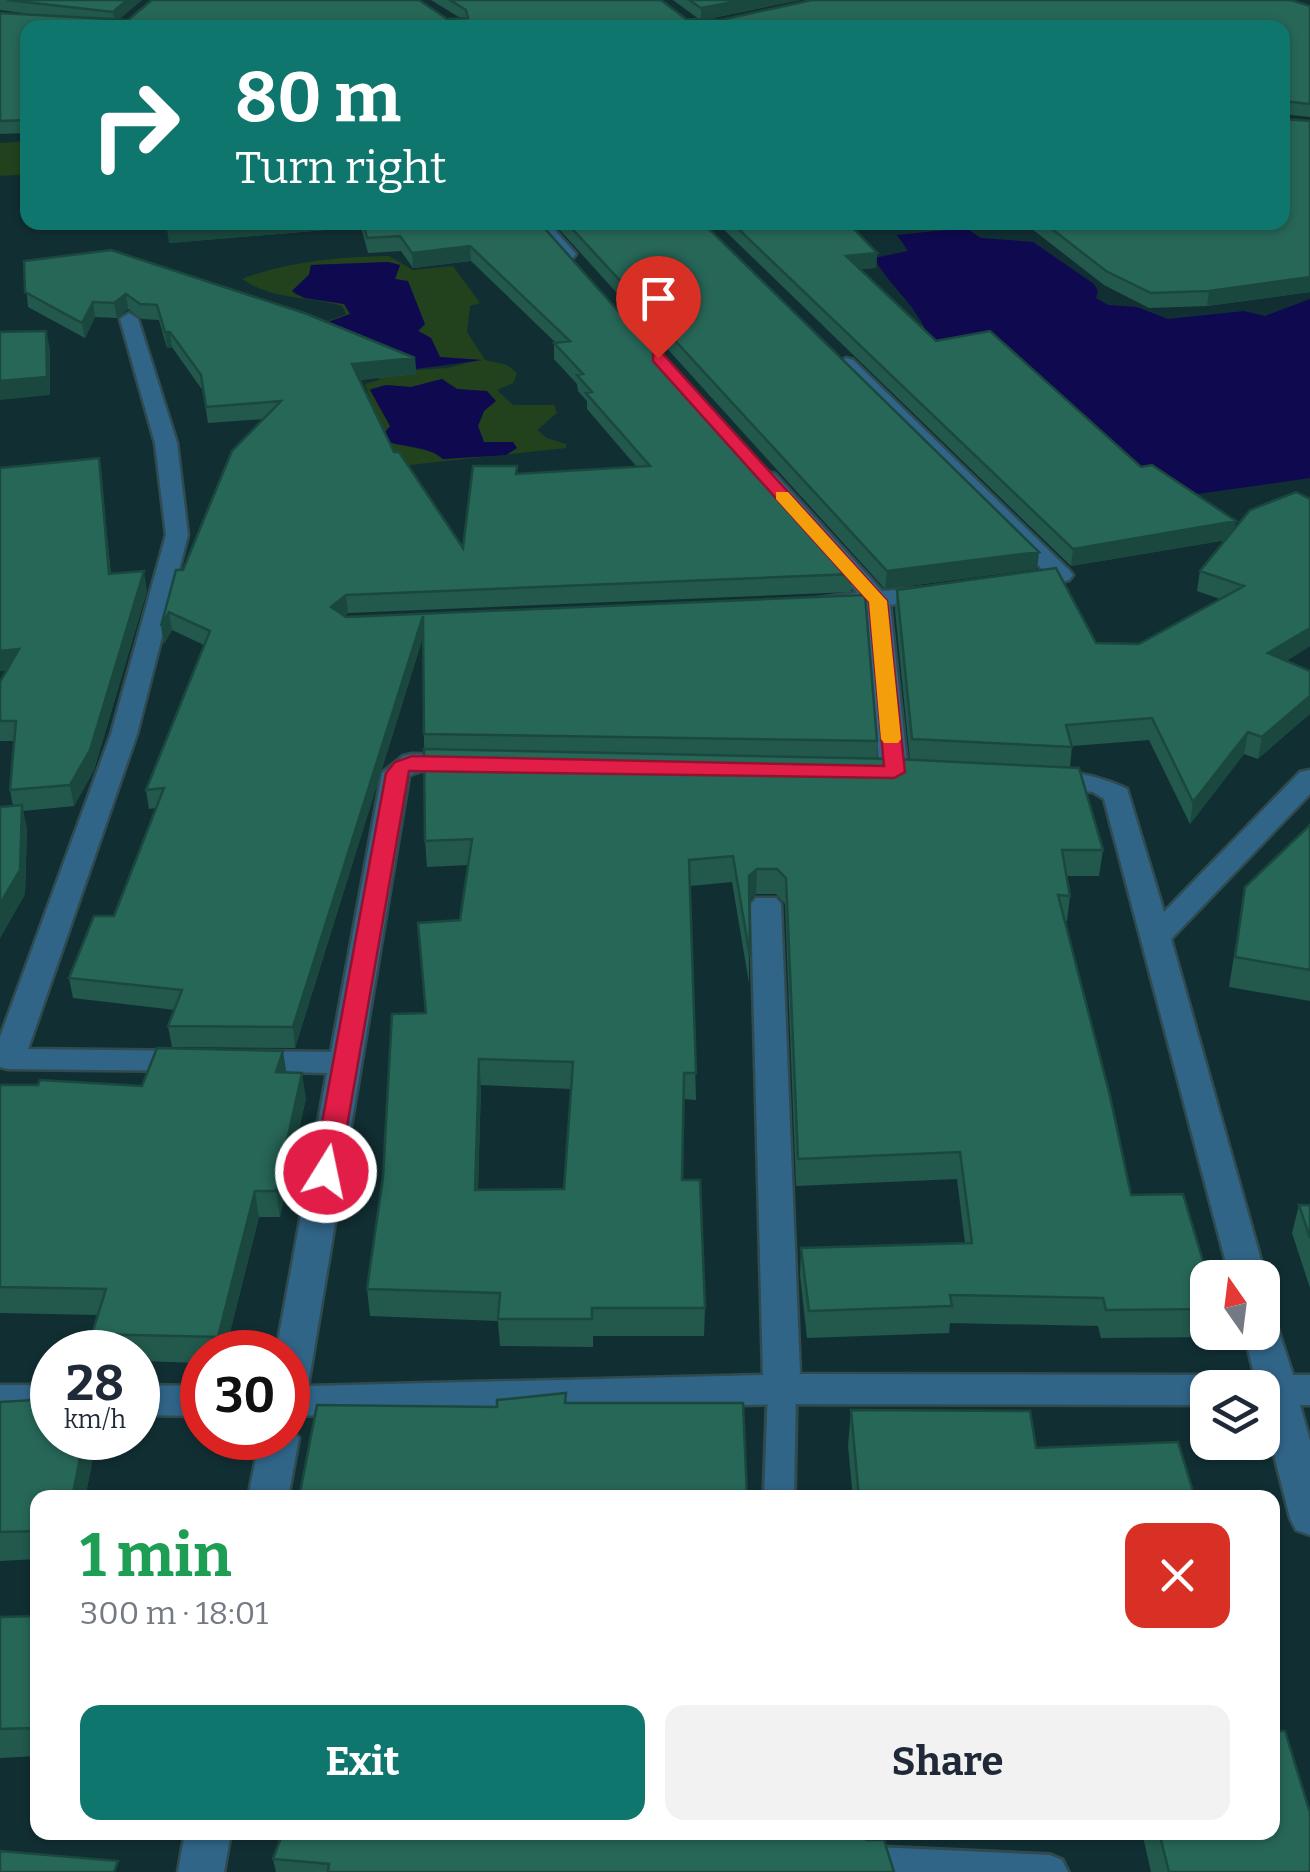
<!DOCTYPE html>
<html lang="en">
<head>
<meta charset="utf-8">
<style>
  :root { --surface:#fff; --page:#f2f2f3; --text:#1f2937; --muted:#747a83; --accent:#0f766e }
  body { margin:0; font-family:Bitter,serif; background:var(--page); color:var(--text); height:100vh; display:flex; flex-direction:column; font-size:38px; white-space:nowrap }
  * { box-sizing:border-box; margin:0 }
  p { font-size:32px; color:var(--muted) }
  .icon { flex:none; width:55px; height:55px; fill:none; stroke:currentColor; stroke-width:2; stroke-linecap:round; stroke-linejoin:round }
  .map { position:relative; flex:1; overflow:hidden }
  .sheet { position:absolute; left:30px; top:1490px; width:1250px; height:350px; display:flex; flex-direction:column; background:var(--surface); border-radius:20px; box-shadow:0 2px 8px #0004 }
  .sheet>* { flex:none }
  .guide { position:absolute; left:20px; top:20px; width:1270px; height:210px; border-radius:20px; box-shadow:0 2px 8px #0004; background:#0f766e; color:#fff; overflow:hidden }
  .needle { width:65px; rotate:346deg }
  .buttons { position:absolute; left:1190px; top:1260px; display:grid; gap:20px }
  .buttons a { display:grid; place-items:center; width:90px; height:90px; border-radius:20px; background:var(--surface); box-shadow:0 2px 8px #0004; font-size:50px }
  .speed { position:absolute; left:30px; top:1330px; display:flex; gap:20px; font-size:50px; font-weight:700; text-align:center }
  .speed>* { display:grid; place-content:center; width:130px; height:130px; border-radius:50%; background:var(--surface); box-shadow:0 2px 8px #0004; line-height:1 }
  .speed small { font-size:25px; font-weight:400 }
  .speed .limit { border:15px solid #d22; background:#fff; color:#111 }
  .pin { position:absolute; display:grid; place-items:center; width:85px; height:85px; color:#fff; margin:-102px -42px; border-radius:50% 50% 50% 0; rotate:-45deg; box-shadow:0 0 10px #0007 }
  .pin .icon { rotate:45deg }
  .me { position:absolute; width:110px; margin:-55px; rotate:10deg; stroke-linejoin:round; filter:drop-shadow(0 0 8px #0008) }
  .turn { display:flex; align-items:center; gap:35px; height:210px; padding:0 50px; font-size:45px }
  .turn .icon { width:130px; height:130px; stroke-width:2.5 }
  .turn b { display:block; font-size:70px; line-height:85px }
  .round { display:grid; place-items:center; flex:none; width:105px; height:105px; border-radius:20px; background:var(--page) }
  .overview { display:flex; align-items:center; justify-content:space-between; height:170px; padding:0 50px }
  h1 { font-size:60px; font-weight:700; line-height:75px; color:#1e9e55 }
  .cta { display:flex; gap:20px; margin-top:auto; padding:20px 50px }
  .cta a { flex:1; height:115px; border-radius:20px; background:var(--accent); color:#fff; font-size:40px; font-weight:700; line-height:115px; text-align:center }
  .cta a+a { background:var(--page); color:var(--text) }
  .map>svg:first-child { display:block }
  .green { fill:#22421e; fill-rule:evenodd }
  .water { fill:#0f0a4f }
  .lines { fill:none; stroke-linecap:round; stroke-linejoin:round }
  .lane-casing { stroke:#2f4b4f; stroke-width:6 }
  .street-casing { stroke:#2f4b4f; stroke-width:5 }
  .lane { fill:#316588; fill-rule:evenodd }
  .street { fill:#316588; fill-rule:evenodd }
  .wall { fill:#22594c; fill-rule:evenodd }
  .shaded-wall { fill:#1b483e }
  .building { fill:#276758; stroke:#1b483e; stroke-width:2.5; fill-rule:evenodd }
  .route { fill:#e11d48; stroke:#92132f; stroke-width:2.5 }
  .slow { fill:#f59e0b }
</style>
</head>
<body>
<div class="map">
<svg width="1310" height="1872" viewBox="0 0 1310 1872">
  <rect width="100%" height="100%" fill="#112f33"/>
  <!-- green -->
  <path class="green" d="M27,141v33l-27,2v-33z
    M389,256l24,14 40,-4 27,37 -10,3 -3,26 18,28 22,5 10,8 -4,10 -16,7 16,15h41l3,8 -20,17 10,8 19,6v4l-193,21 -5,-4 6,-7 -4,-8 -24,-3 -8,-20 38,-11 -11,-32 14,-4 5,-10 -6,-10 -15,1 -8,-7c-21,0 -35,-9 -46,-26l37,-14 -4,-8c-34,-10 -70,-6 -100,-27 47,-18 98,-22 147,-23zM388,262l12,3 -5,14 13,3 16,41 -6,8 13,7 9,19 39,3 -32,8 -46,3c-10,-18 -40,-19 -59,-18l-5,-6 -15,-3 -10,-15 38,-15v-5l-6,-5 -48,-9 -4,-4 17,-17 2,-9zM442,379l15,10 30,3 8,9 -11,10 -6,15 6,17 29,-1 4,6 -11,7 -63,4 -8,-6 -63,-16 -1,-5 15,-1 5,-5 -21,-37 16,-4 25,2z"/>
  <!-- water -->
  <path class="water" d="M966,228l15,10 52,4 61,42 4,7 -2,7 12,7 29,2 31,12 76,-8 21,5 45,-17v179l-120,17 -59,-14 -77,-81 10,-3 -10,-9 -17,-3c-7,-10 -14,-25 -22,-33 -16,-17 -62,-7 -86,-14 -12,-33 -39,-51 -55,-80l34,-7 -11,-16z
    M388,262l12,3 -5,14 13,2 17,43 -7,7 13,7 9,19 42,3 -81,11 -90,-43 39,-14 -6,-10 -40,-6 -12,-7 17,-16 2,-10z
    M442,379l15,10 30,2 9,10 -12,10 -6,15 6,16h29l4,6 -11,7 -63,4c-20,-18 -53,-8 -73,-27l16,-1 4,-5 -20,-36 16,-5 25,2z"/>
  <g class="lines">
    <!-- lane casing -->
    <g class="lane-casing">
      <path id="lane" d="M782,1378l10,3 4,8 -2,109h-30l4,-109 4,-8z
        M876,1847l174,8 12,5 6,12h-206l-4,-9 6,-12z"/>
    </g>
    <!-- street casing -->
    <g class="street-casing">
      <path id="street" d="M532,222h27l-7,5 24,27 -3,4h-12z
        M129,313l9,6 39,124 11,92 -51,199 -109,315 164,2 11,3 5,7 -5,7 -11,3 -184,-2 -8,-2v-30l111,-303 55,-199 -11,-92 -35,-124z
        M846,358l7,2 216,210 4,5 -4,5 -49,11 -8,-2 -4,-5 4,-5 33,-7 -206,-204 -3,-4z
        M767,472l8,2 107,117 52,-4 12,7 -12,7 -44,4 18,167 -4,6h-20l-4,-6 -13,-165 -49,1 -4,-5 4,-5 40,-5 -99,-109 -3,-5z
        M412,754l51,1 13,8c-17,18 -47,-1 -67,13l-101,610 455,-11 -12,-471 5,-6h20l5,6 19,470 408,1 14,5 4,8h-18v17l-426,-1 -494,12v-64h-12l51,-279 -84,-2 -11,-3 -5,-7 5,-7 11,-3 88,1 51,-279 21,-17z
        M1310,770v24l-139,145 95,339 -4,6v-6h-32l-126,-479 -11,-7 -60,-7 -4,-6c17,-18 78,-1 98,10l37,123 136,-140z
        M1262,1316l13,4 18,55h17v30h-10l10,36v94l-14,-5 -6,-12 -28,-111v-19h-18l11,-10 -11,-46h18z
        M0,1385h52v30h-52z
        M138,1385l64,1v30l-64,-1z
        M288,1425l11,13 -11,60h-40l12,-60h28z
        M185,1832h46l-7,40h-46z"/>
    </g>
    <!-- lane -->
    <use href="#lane" class="lane"/>
    <!-- street -->
    <use href="#street" class="street"/>
  </g>
  <!-- wall -->
  <path class="wall" d="M0,0h142l-23,19h343l-31,-19h230l25,19 14,1 -27,-20h127l-97,20h18l589,-14v111l-28,-3v-86h-1254v105l-28,1v-121l45,3 -45,-6z
    M1284,119l26,2v171l-103,14 -58,2 -45,-23 -81,-63h259z
    M171,222h368l313,352 -1,18 -503,21 -3,3 532,125 -1,18 34,1 -15,-150 2,-20 199,53 43,1 81,-45 -23,-8 3,-20 26,-31 -155,26 -355,-344h146l-13,2 28,29 -1,15 -16,1 76,72 205,126 93,63 76,116 -24,15 -28,98 -14,-5 -54,70 -41,-84 -77,6 -2,21 33,83 -4,26h-32l3,20 -3,25h-2l66,274 77,83v54h4l-1,5 -110,1 -3,-12 -148,-3 -1,10 -142,5 -7,-63 1,-27 164,-5 -8,-64 -161,7 -11,-282 -9,-10h-20l-7,6v83l-17,-101 -42,4 6,214 -12,-1 -1,81 22,128 -1,28h-111v11l-93,-1 -2,-25 -128,-5 -3,-27 59,-276 34,-93 8,-55 -41,2 -2,-26 -2,-204 -128,411 -123,-1 -4,-21 7,-16 -102,-12 -4,-20 45,-62 42,-108 -7,1 -3,-19 58,-145 -32,-15 -8,14 -3,-18 22,-56 81,-151 -56,4 -5,-32 -31,-44 -5,1 -8,-28 -17,-1 -14,-10 -11,9 -22,-1 -10,21 -57,-31 -4,-46 391,97 1,16 -57,6 35,72 69,96 54,-74 119,-8 -49,-57v-8l-9,-10 -1,-7 -23,-25v-16h2l-85,-82 -58,7 -12,-17 -33,2 -7,-26 -192,16zM481,1085l90,4 -7,100 -86,1z
    M557,222h145l337,330 -2,17 -152,20 -327,-361z
    M99,458l12,116 36,17 -53,179 -20,36 -51,5 4,18 -2,65 -25,44v-131l13,-1 -3,-16 5,-49h-15v-59l7,-12 -7,1v-203z
    M1310,825v176l-81,-14 16,-100z
    M286,1073l20,25 -26,119h-21l-34,135h-23v11l-64,-2v-9h-41l-5,-18 6,-19 -98,-2v-228l142,1z
    M1299,1205h11v83l-18,-55z
    M0,1402l52,36h45l-12,60h-47v61l-38,2z
    M851,1410l185,38 159,50h-342l-5,-52z
    M38,1616v140l-38,2v-141z
    M283,1832h589l-1,8 23,32h-618l-3,-13z
    M1142,1832h130l38,40h-159z"/>
  <!-- shaded-wall -->
  <path class="shaded-wall" d="M127,0h15l-27,23 -2,-11z
    M743,0h57l-99,20v-12z
    M240,222h121v5l-192,16 -2,-14z
    M470,246l1,15 -58,7 -1,-15z
    M877,253l-1,15 -31,2 1,-14z
    M1310,277v15l-103,14 2,-15z
    M126,294l2,15 -11,9 -3,-15z
    M93,302l2,15 -10,21 -3,-15z
    M46,331l4,18v46l-50,5v-19z
    M165,332h5l2,15 -5,1z
    M415,358l1,16 -63,6 -1,-16z
    M99,458l3,18 10,117 -3,-19z
    M1236,521l-3,18 -162,27 2,-17z
    M1039,552l-2,17 -152,20 2,-18z
    M144,571l3,20 -53,179 -20,36 -4,-21z
    M346,595l2,18 -16,12 -1,-18z
    M169,612l3,18 -8,14 -3,-18z
    M423,616l1,18 -129,414 -2,-21z
    M1310,628v18l-46,28 4,-21z
    M19,649l4,19 -23,3v-20z
    M1310,696v18l-52,45 4,-22z
    M1248,732l-4,22 -54,70 3,-22z
    M22,805l5,24 -2,65 -25,44v-34z
    M757,869l-1,25 -8,8 1,-26z
    M283,1051l4,25 -11,-4z
    M479,1059l2,26 -4,132 -2,-27z
    M302,1073l4,25 -26,119 -4,-26z
    M255,1191l4,26 -34,135h-5l-2,-15z
    M84,1438h13l-12,60h-13z
    M858,1832h14l-1,13z"/>
  <!-- building -->
  <path class="building" d="M7,0h120l-14,12z
    M152,0h267l28,19 21,-1 -2,-8 -16,-10h211l25,19 35,1 91,-20h479l19,6v98l-26,-3 -2,7v-80h-1254v92l-28,1v-108l128,7z
    M689,0h54l-42,8z
    M1282,117l2,2 26,2v156l-101,14 -58,2 -45,-22 -63,-49h239z
    M171,222h69l-73,7z
    M363,222h176l313,352 -506,21 -15,12 15,10 519,-22 12,146 -453,-7 -1,-118 -130,411 -125,-1 14,-36 -113,-12 25,-62h20l50,-128 -18,2 64,-159 -41,-19 -8,14 15,-56h7l49,-119 49,-50 -75,6 -5,-32 -31,-43h-5l-8,-27 -17,-1 -14,-10 -12,9 -21,-1 -11,21 -57,-31 -1,-31 87,-11 196,64 108,44 -63,6 42,88h5l64,96 10,-82h44l-1,8 134,-8 -64,-73 6,-1 -15,-17 6,-1 -29,-31 16,-2 -100,-95 -58,7 -12,-17 -33,2z
    M566,222h136l337,330 -152,19z
    M731,222h116l30,31 -31,3 90,85 54,-10 151,136 11,-2 84,56 -163,28z
    M46,331l1,46 -47,4v-49z
    M99,458l10,116 35,-3 -54,179 -20,35 -60,5 6,-69h-16v-39l19,-33 -19,2v-183z
    M1296,492l14,7v129l-42,25 42,18v25l-48,41 -14,-5 -55,70 -41,-84 -86,7 6,22 -160,-8 -15,-149 159,-22 40,75 43,1 105,-58 -44,-15 50,-61z
    M424,749l472,10 183,9 24,82h-41l8,46 -12,-1 52,201 21,99 52,-1 25,84v31l-102,1 -3,-12 -153,-3 2,11 -143,5 -8,-63 171,-5 -12,-91 -162,7 -12,-281 -9,-9h-20l-8,7 1,81 -17,-101 -44,4 7,213h-12l-2,107h18l5,128h-113v11h-94l2,-26 -133,-4 16,-112 9,-163 34,-1 -8,-90 42,-3 12,-81 -47,2zM479,1059l94,3 -9,127 -89,1z
    M22,805l-2,65 -20,34v-97z
    M1310,825v145l-75,-13 10,-70z
    M157,1048l126,3 -7,21 26,1 -26,118h-21l-37,146 -126,-3 14,-45 -106,-2v-202h38l2,-5 102,6z
    M1299,1205h11v33z
    M566,1393l-1,10h178l4,95h-448l18,-93 180,2v-7z
    M52,1399v39h32l-12,60h-34v33l-38,1v-130z
    M851,1410l179,1 6,37 142,-6 17,56h-336z
    M38,1616v119h-5l1,-7 -34,1v-112z
    M1272,1731h13l25,82v59h-141l-10,-40h113z
    M283,1832h578l5,8h18l10,32h-566l1,-8 -56,-5z
    M0,1851l118,10 -4,11h-114z"/>
  <!-- route -->
  <path class="route" d="M653,354h10l224,247 18,171 -11,6 -485,-7 -70,401 -4,7h-18l-4,-7 73,-399 9,-11 17,-6 472,10 -15,-164 -216,-241z"/>
  <!-- slow -->
  <path class="slow" d="M776,492h12l99,109 14,138 -3,4h-14l-3,-4 -12,-137 -93,-103z"/>
</svg>
<div class="buttons">
<a><svg class="needle" viewBox="-14 -14 28 28"><path d="M0-13l5 13h-10z" fill="#e53935"/><path d="M0 13l5-13h-10z" fill="#747a83"/></svg></a>
<a><svg class="icon" aria-label="layers" viewBox="0 0 24 24"><path d="M12 4l9 5-9 5-9-5zM3 14l9 5 9-5"/></svg></a>
</div>
<div class="speed"><div>28<small>km/h</small></div><div class="limit">30</div></div>
<div class="pin" style="left:658px;top:358px;background:#d93025"><svg class="icon" aria-label="arrive" viewBox="0 0 24 24"><path d="M6 21V4h12l-3 4 3 4H6"/></svg></div>
<svg class="me" style="left:326px;top:1172px" viewBox="-20 -20 40 40"><circle r="17" fill="#e11d48" stroke="#fff" stroke-width="3"/><path d="M0-11L8 9 0 5-8 9z" fill="#fff"/></svg>
<div class="guide">
<div class="turn"><svg class="icon" aria-label="right" viewBox="0 0 24 24"><path d="M7 20v-9h11M14 6l5 5-5 5"/></svg><div><b>80 m</b>Turn right</div></div>
</div>
<section class="sheet">
<div class="overview"><div><h1>1 min</h1><p>300 m · 18:01</p></div><a class="round" style="background:#d93025;color:#fff"><svg class="icon" aria-label="close" viewBox="0 0 24 24"><path d="M6 6l12 12M18 6L6 18"/></svg></a></div>
<div class="cta"><a>Exit</a><a>Share</a></div>
</section>
</div>
</body>
</html>
